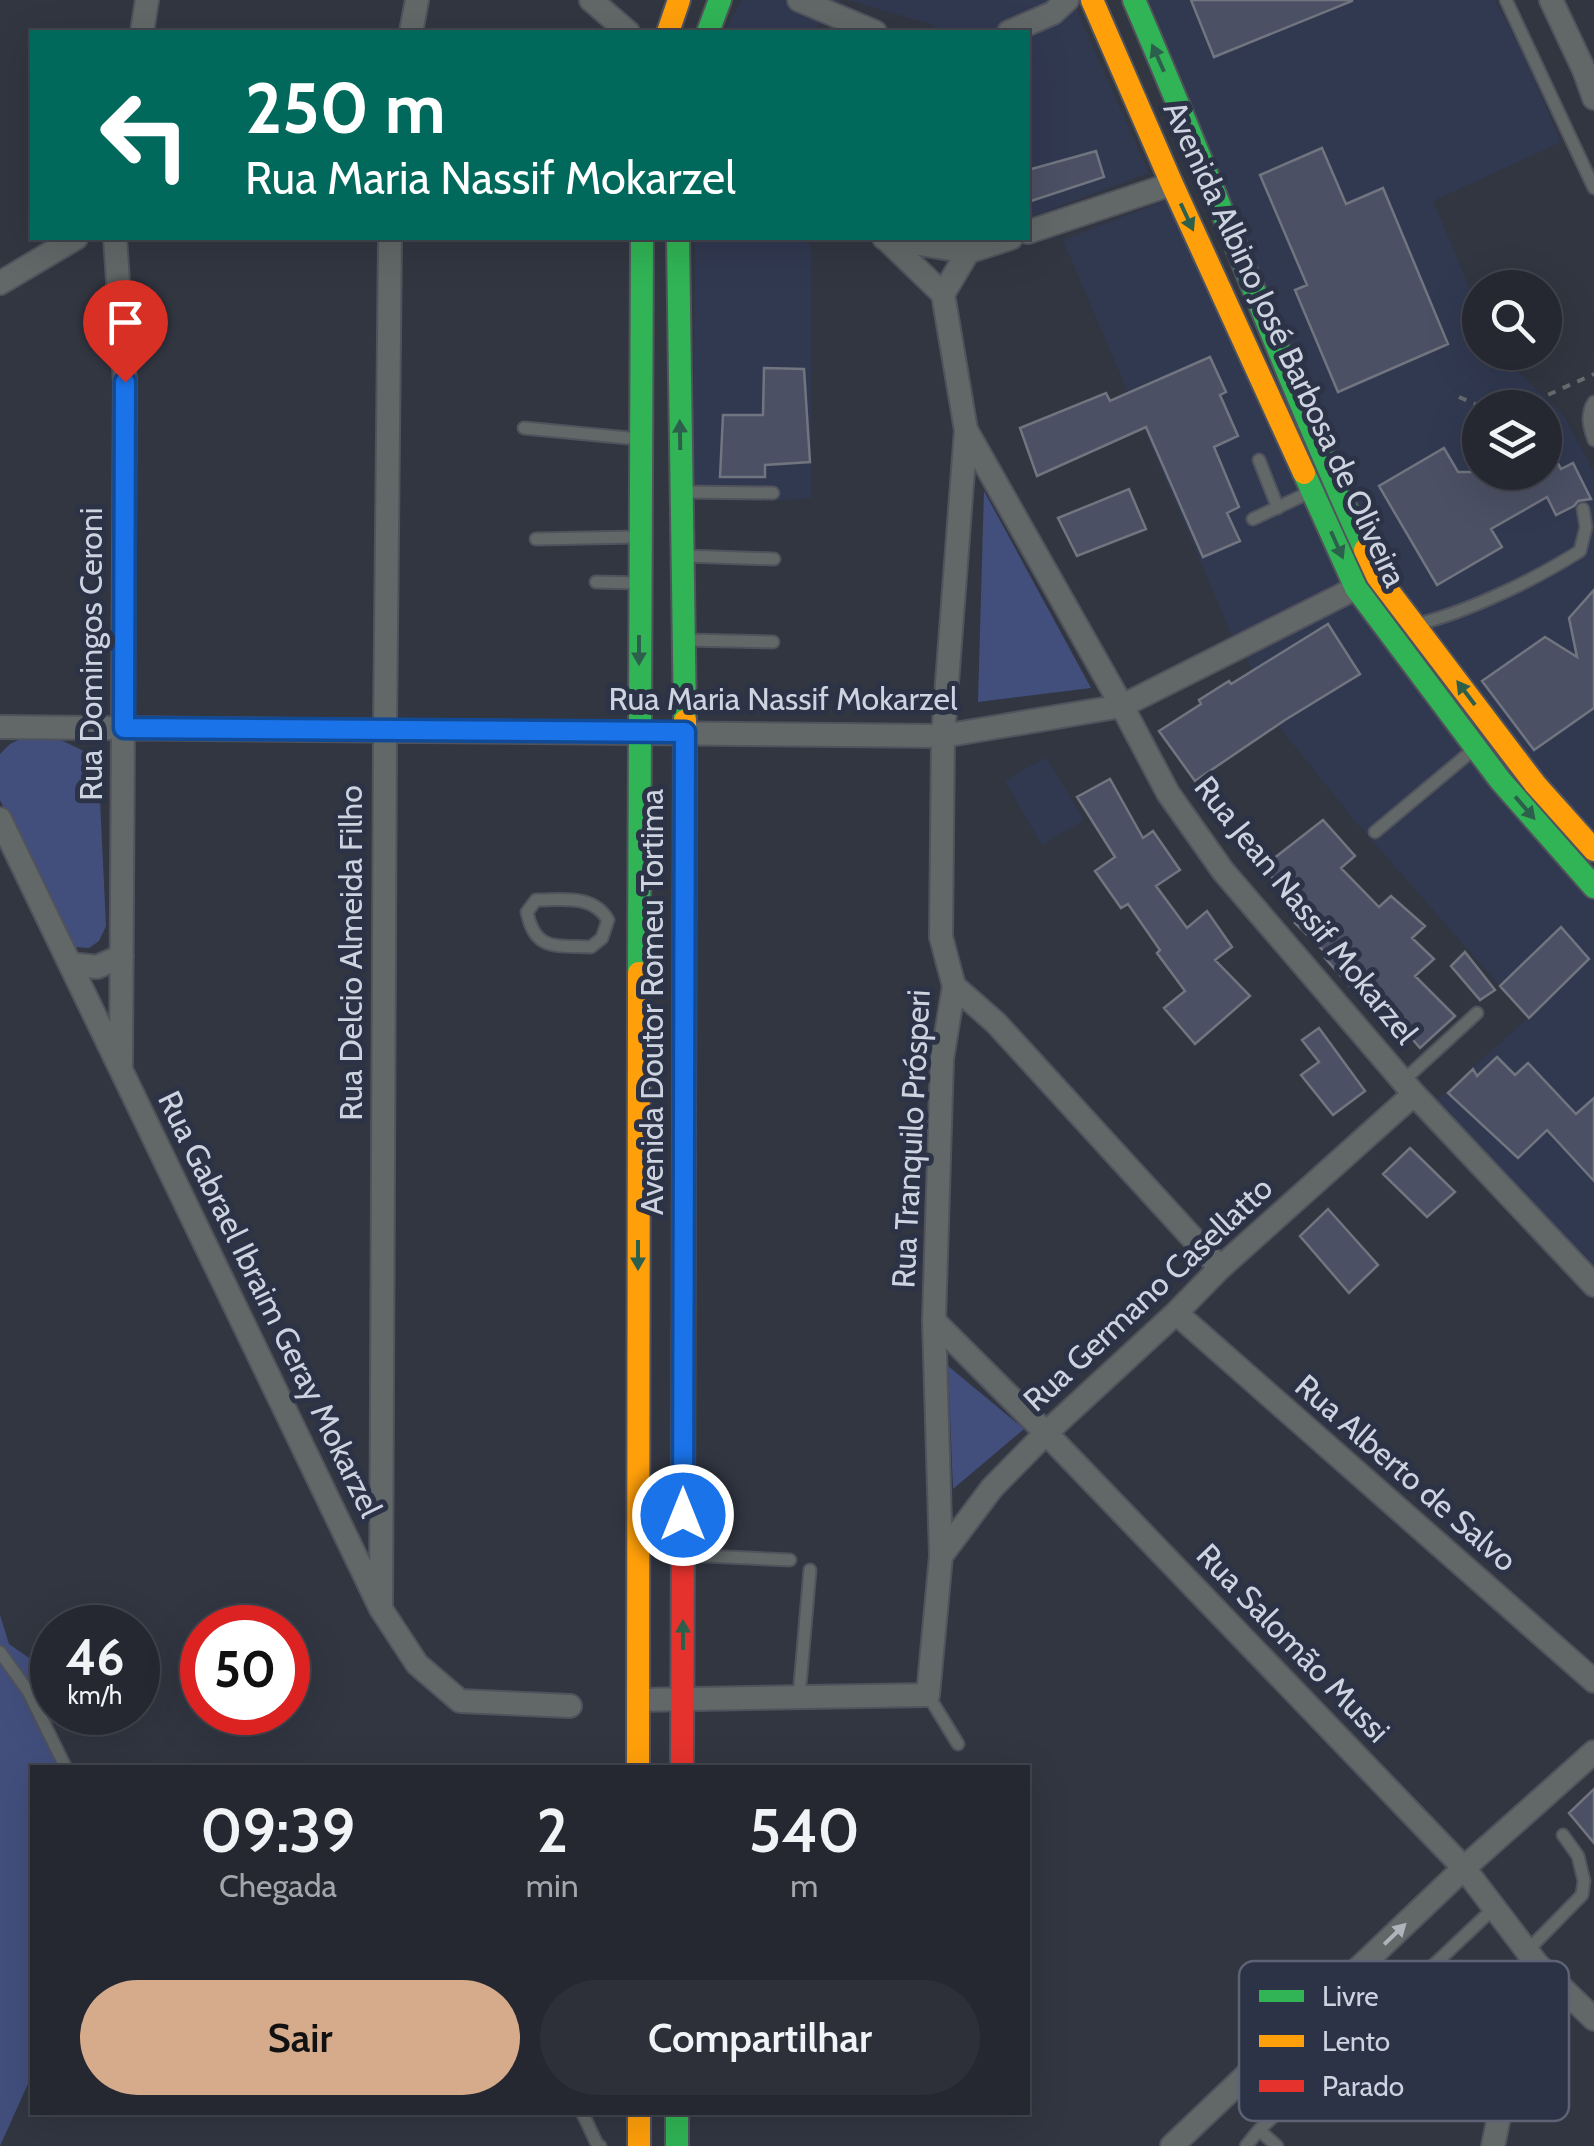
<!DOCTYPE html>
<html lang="pt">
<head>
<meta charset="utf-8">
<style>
  :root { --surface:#262831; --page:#2e3039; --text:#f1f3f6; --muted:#a4a6ab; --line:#42444d; --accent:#d6ab8b }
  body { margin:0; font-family:Cabin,sans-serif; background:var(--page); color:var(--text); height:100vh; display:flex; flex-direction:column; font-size:38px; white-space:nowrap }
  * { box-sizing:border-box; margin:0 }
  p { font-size:32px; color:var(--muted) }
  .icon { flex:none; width:55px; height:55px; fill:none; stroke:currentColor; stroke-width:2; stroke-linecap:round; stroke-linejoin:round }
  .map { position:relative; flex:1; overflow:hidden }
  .panel { position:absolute; left:30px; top:1765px; width:1000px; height:350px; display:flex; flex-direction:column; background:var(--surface); border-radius:0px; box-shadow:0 10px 40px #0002,0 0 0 2px var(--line) }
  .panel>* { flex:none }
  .banner { position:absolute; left:30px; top:30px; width:1000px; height:210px; border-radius:0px; box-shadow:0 10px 40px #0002,0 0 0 2px var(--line); background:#00695c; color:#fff; overflow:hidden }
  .buttons { position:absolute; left:1462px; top:270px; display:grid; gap:20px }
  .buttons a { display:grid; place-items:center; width:100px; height:100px; border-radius:50%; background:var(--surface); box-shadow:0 10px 40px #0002,0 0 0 2px var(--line); font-size:50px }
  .speed { position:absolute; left:30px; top:1605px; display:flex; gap:20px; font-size:50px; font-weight:700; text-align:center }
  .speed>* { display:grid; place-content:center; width:130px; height:130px; border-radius:50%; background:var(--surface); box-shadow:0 10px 40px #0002,0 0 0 2px var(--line); line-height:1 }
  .speed small { font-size:25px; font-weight:400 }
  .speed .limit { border:15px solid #d22; background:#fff; color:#111 }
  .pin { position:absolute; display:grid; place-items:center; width:85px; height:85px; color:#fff; margin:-102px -42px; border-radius:50% 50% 50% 0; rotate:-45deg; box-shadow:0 0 10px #0007 }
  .pin .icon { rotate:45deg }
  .me { position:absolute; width:110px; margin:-55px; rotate:0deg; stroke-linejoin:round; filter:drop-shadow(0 0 8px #0008) }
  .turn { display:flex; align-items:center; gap:35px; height:210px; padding:0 50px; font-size:45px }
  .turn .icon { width:130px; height:130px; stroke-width:2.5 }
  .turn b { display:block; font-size:70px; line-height:85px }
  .eta { display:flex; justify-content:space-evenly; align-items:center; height:170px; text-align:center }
  .eta b { font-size:60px; font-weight:600; line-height:70px }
  .action { display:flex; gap:20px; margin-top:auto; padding:20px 50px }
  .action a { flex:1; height:115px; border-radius:60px; background:var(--accent); color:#111; font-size:40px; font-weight:600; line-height:115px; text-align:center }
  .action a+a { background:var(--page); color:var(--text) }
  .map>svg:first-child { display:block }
  .built { fill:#313951; fill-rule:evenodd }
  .green { fill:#424f7d }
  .building { fill:#4b5064; stroke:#71757f; stroke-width:2.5 }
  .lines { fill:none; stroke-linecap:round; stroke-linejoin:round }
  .lane-casing { stroke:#50535c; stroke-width:15 }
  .street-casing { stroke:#50535c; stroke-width:26 }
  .fast-casing { stroke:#50535c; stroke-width:26 }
  .slow-casing { stroke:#50535c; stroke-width:26 }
  .jam-casing { stroke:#50535c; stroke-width:26 }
  .path { stroke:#686b6e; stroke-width:4; stroke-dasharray:8 8; stroke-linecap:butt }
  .lane { stroke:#626768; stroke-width:11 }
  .street { stroke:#626768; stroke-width:22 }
  .fast { stroke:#30b455; stroke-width:22 }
  .slow { stroke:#ff9f0a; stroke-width:22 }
  .jam { stroke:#e5322d; stroke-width:22 }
  .oneway { fill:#2d604c }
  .oneway2 { fill:#aeb3bc }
  .route-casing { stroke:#114b97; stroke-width:25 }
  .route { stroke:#1a73e8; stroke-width:18 }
  .labels { text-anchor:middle; stroke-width:10; stroke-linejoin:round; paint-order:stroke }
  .street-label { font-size:32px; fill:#ced3e0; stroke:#2c3347 }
  .key { fill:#2c3347; stroke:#5d6375; stroke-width:2.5 }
  .key-label { font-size:28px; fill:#ced3e0 }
</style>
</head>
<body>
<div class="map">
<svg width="1594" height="2146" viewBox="0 0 1594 2146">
  <rect width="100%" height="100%" fill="#323641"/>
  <!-- built -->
  <path class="built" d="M742,0h99l-28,32h-89z
    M847,0h225l77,173 -121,45v-186h-91l-3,-7z
    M1149,0h346l28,53 38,89 -128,59 47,112v39l19,1 65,63 30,56v366l-211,-268zM1480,408h65v64h-65z
    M1171,198l175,387 -112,55 -171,-400z
    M695,238h103l13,7v253l-26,2 -92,-1z
    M1352,600l242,286v381l-157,-167 91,-82 -173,-197 -78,-97 -32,-69z
    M1046,757l38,63 -42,25 -37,-64z"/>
  <!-- green -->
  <path class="green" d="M984,491l107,197 -113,14z
    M25,737l36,3 37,18 8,168 -7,15 -10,7 -13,-1 -10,-9 -66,-138v-46l10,-10z
    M948,1366l76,63 -71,60z
    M0,1615l9,29 26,18 13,31 6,43 18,31 -40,1v307l-32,71z"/>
  <!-- building -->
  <path class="building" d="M1191,0h161v1l-138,56z
    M1322,148l24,56 37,-16 65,156 -110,48 -43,-102 12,-5 -47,-110z
    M1096,151l8,26 -76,25v-32z
    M1210,357l16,35 -6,3 18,41 -24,11 25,60 -12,6 13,28 -37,16 -57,-130 -109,49 -17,-48 86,-35 4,8z
    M764,368l40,1 6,93 -45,3v12h-45l3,-62h40z
    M1545,439l16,30 12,-6 18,36 -13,2 -4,5 -18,9 -9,-18 -56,32 11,18 -65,38 -58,-99 65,-38 14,24h87z
    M1129,489l17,40 -69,27 -19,-38z
    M1594,590v118l-60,42 -52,-69 63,-44 32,20 -8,-39z
    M1328,624l32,50 -75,46 -90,61 -36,-50 42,-27 -2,-4 30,-19 2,3z
    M1110,779l33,59 10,-7 27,39 -24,16 31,42 20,-17 25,36 -17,13 35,36 -55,48 -31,-36 21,-17 -28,-38 3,-3 -32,-46 -7,4 -26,-37 20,-14 -38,-60z
    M1323,820l32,36 -14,12 38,39 12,-11 34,30 -13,12 22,21 -19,17 40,40 -35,32 -55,-64 -9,9 -31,-35 3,-3 -33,-32 6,-5 -37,-52z
    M1561,927l28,32 -60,59 -29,-32z
    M1465,952l30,38 -15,10 -29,-34z
    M1319,1028l46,63 -32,24 -32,-40 18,-13 -17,-22z
    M1497,1057l18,18 13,-12 48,51 18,-16v83l-47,-51 -29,28 -70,-65 25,-24 4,7z
    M1410,1148l45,44 -28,25 -44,-43z
    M1328,1209l50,56 -29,28 -49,-57z
    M1594,1789v54l-25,-30z"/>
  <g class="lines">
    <!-- lane casing -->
    <g class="lane-casing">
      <path id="lane" d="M1506,0l88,188
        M1594,402c-8,12 -5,25 0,38
        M524,428l115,11
        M1259,460l19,48
        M686,492l87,1
        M1253,519l55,-26
        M536,539l100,-2
        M686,556l88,3
        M596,582l44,1
        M1418,624c52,-13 118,-45 162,-73l6,-24 -3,-18
        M687,640l86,2
        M1375,832l98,-82
        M536,900c27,0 57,-6 72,20l-6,18 -11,9c-35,-2 -56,5 -64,-35z
        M1403,1081l74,-68
        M685,1555l105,5
        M0,1652l28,39 38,77
        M928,1695l30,49
        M799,1697l11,-127
        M1527,1951l55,-56 2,-14 -6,-25 -15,-21
        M582,2112l15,32 3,2
        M1259,2130l18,16
        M1246,2146l13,-16 235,-222"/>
    </g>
    <!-- street casing -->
    <g class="street-casing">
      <path id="street" d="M591,0l37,32
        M799,0l76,32
        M1551,0l33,70 10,28
        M142,32l5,-32
        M411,32l6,-32
        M1009,32l44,-19 14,-13
        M1028,232l144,-48
        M115,238l10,144 -4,682
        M884,238l84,14 43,-14
        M0,283l76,-45
        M943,294l25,-42 -1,-13
        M966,430l156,276 46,87 55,78 191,223 180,191
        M0,727l943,9 179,-30 234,-118
        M0,819l381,790 36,55 43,37 110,5
        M70,964l27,3 25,-11
        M954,986l42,37 224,245
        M1176,1313l418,368
        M934,1321l112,112 418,435 73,96 57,55
        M941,1556l51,-68 54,-55 130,-120 44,-45 194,-174
        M381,1609l4,-879 5,-492
        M638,1700l290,-5 13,-139 -7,-235 8,-262 12,-73 -13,-49 2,-201 23,-306 -23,-136 -58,-56
        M1172,2146l292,-278 130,-116
        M1493,2146l14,-68 30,-114"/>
    </g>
    <!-- fast casing -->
    <g class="fast-casing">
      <path id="fast" d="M1134,0c79,182 148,369 231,550
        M708,32l12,-32
        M678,238l7,483
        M1304,473l52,115 144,192 94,107
        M639,973l3,-735
        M677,2112v34"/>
    </g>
    <!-- slow casing -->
    <g class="slow-casing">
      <path id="slow" d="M1092,0l80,184 132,289
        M668,32l11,-32
        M1365,550l12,26 158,208 59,66
        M683,1535l2,-814
        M638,1768l1,-795
        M639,2112v34"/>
    </g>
    <!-- jam casing -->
    <g class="jam-casing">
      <path id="jam" d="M682,1768l1,-233"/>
    </g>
    <!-- path -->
    <path class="path" d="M1459,397l26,11
      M1519,408l75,-34"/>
    <!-- lane -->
    <use href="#lane" class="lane"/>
    <!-- street -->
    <use href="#street" class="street"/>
    <!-- fast -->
    <use href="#fast" class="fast"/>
    <!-- slow -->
    <use href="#slow" class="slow"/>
    <!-- jam -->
    <use href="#jam" class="jam"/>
  </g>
  <!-- one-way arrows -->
  <defs><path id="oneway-solid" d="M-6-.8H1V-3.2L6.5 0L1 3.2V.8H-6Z" transform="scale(2.5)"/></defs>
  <g class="oneway">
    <use href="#oneway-solid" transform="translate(1158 58) rotate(-114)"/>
    <use href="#oneway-solid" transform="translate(1187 217) rotate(65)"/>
    <use href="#oneway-solid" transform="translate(680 435) rotate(-91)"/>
    <use href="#oneway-solid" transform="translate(1337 545) rotate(66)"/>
    <use href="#oneway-solid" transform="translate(639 650) rotate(90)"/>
    <use href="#oneway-solid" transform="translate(1466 693) rotate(-127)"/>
    <use href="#oneway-solid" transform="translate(1525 808) rotate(49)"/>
    <use href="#oneway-solid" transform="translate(638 1255) rotate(90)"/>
    <use href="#oneway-solid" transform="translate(683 1635) rotate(-90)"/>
  </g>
  <use class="oneway2" href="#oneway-solid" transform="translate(1395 1934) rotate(-44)"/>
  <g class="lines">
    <!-- route casing -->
    <g class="route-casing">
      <path id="route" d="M125,382l-1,346 561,4 -2,783"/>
    </g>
    <!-- route -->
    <use href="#route" class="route"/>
  </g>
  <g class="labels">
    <!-- street labels -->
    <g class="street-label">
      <text transform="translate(1285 344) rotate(65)" y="11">Avenida Albino José Barbosa de Oliveira</text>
      <text transform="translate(91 654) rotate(-90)" y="11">Rua Domingos Ceroni</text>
      <text x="783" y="710">Rua Maria Nassif Mokarzel</text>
      <text transform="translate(1306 910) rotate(51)" y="11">Rua Jean Nassif Mokarzel</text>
      <text transform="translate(351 953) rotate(-90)" y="11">Rua Delcio Almeida Filho</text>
      <text transform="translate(652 1002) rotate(-90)" y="11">Avenida Doutor Romeu Tortima</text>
      <text transform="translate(911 1139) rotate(-87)" y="11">Rua Tranquilo Prósperi</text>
      <text transform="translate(1148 1294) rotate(-43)" y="11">Rua Germano Casellatto</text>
      <text transform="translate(270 1304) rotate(64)" y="11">Rua Gabrael Ibraim Geray Mokarzel</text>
      <text transform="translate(1406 1473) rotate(41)" y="11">Rua Alberto de Salvo</text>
      <text transform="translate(1293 1643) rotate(46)" y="11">Rua Salomão Mussi</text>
    </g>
  </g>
  <!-- legend -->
  <rect x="1239" y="1961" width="330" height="160" rx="15" class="key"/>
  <rect x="1259" y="1990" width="45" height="12" fill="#30b455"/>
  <rect x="1259" y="2035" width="45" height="12" fill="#ff9f0a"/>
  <rect x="1259" y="2080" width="45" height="12" fill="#e5322d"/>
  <g class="key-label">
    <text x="1322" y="2006">Livre</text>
    <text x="1322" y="2051">Lento</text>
    <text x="1322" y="2096">Parado</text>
  </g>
</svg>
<div class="buttons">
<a><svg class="icon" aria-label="search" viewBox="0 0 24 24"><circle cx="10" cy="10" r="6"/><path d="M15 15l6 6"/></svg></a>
<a><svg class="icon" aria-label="layers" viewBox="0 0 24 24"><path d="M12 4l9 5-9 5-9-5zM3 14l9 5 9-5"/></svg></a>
</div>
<div class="speed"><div>46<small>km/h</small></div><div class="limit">50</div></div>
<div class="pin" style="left:125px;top:382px;background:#d93025"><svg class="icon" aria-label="arrive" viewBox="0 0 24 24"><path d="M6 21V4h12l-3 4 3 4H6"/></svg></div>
<svg class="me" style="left:683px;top:1515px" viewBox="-20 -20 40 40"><circle r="17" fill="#1a73e8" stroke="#fff" stroke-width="3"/><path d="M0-11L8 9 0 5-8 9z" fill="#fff"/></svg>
<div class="banner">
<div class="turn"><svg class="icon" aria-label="left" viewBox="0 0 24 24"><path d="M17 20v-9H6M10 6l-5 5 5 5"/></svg><div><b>250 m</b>Rua Maria Nassif Mokarzel</div></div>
</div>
<section class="panel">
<div class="eta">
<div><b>09:39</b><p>Chegada</p></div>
<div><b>2</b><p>min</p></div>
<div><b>540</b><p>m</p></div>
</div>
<div class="action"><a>Sair</a><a>Compartilhar</a></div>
</section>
</div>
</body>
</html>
